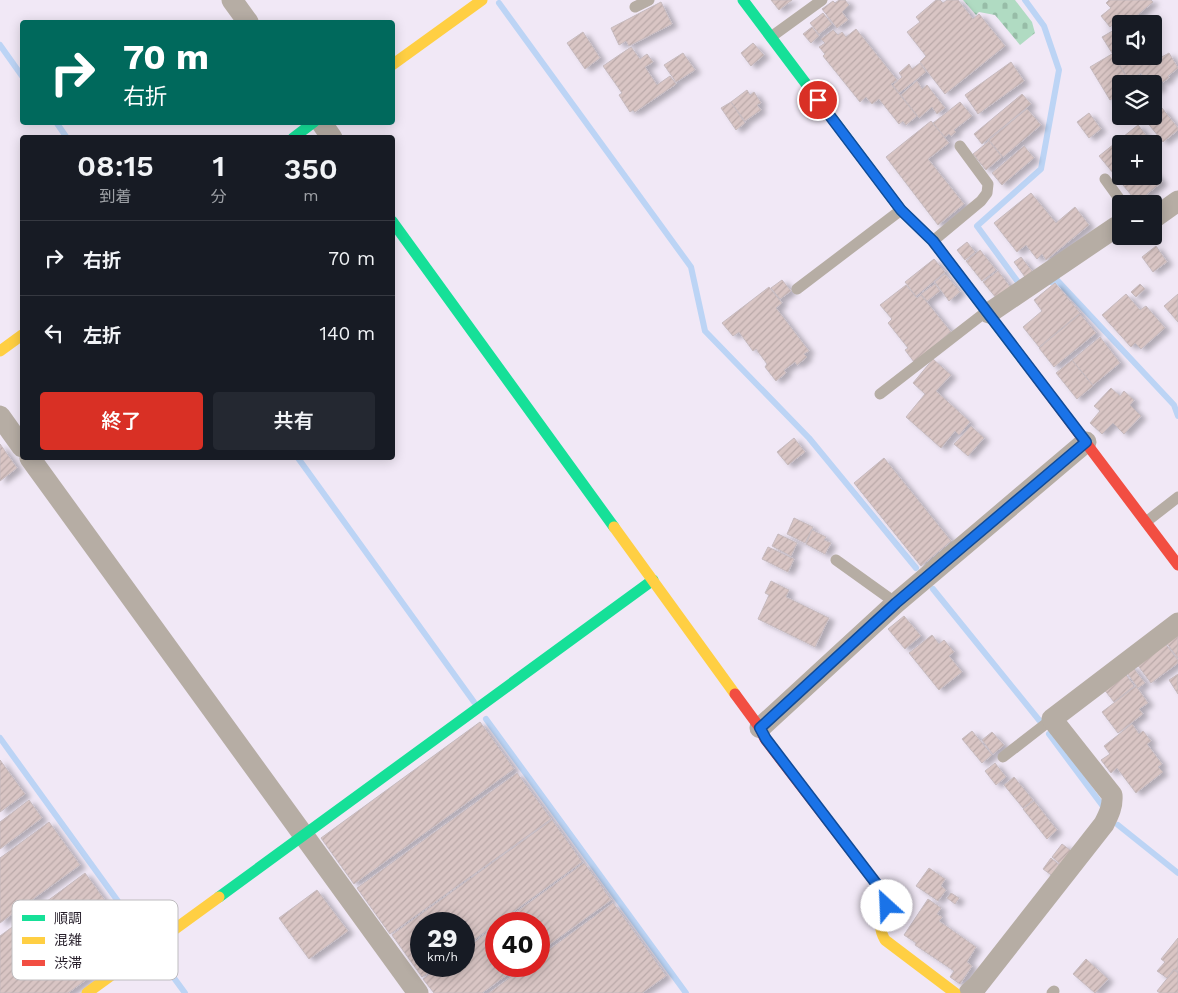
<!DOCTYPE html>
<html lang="ja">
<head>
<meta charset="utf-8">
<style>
  :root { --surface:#171b24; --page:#242831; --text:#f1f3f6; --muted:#9ea1a6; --line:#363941; --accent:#d93025 }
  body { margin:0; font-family:"Work Sans","Noto Sans JP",sans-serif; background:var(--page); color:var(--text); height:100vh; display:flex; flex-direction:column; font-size:19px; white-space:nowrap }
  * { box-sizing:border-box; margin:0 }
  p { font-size:16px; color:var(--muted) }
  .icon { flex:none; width:28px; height:28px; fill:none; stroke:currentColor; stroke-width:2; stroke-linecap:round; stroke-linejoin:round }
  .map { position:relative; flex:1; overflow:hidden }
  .details { position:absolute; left:20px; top:135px; width:375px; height:325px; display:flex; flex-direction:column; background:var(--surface); border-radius:5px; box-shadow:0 2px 12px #0003 }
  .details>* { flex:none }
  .banner { position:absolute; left:20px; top:20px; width:375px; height:105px; border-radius:5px; box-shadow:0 2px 12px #0003; background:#00695c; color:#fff; overflow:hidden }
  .buttons { position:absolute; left:1112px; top:15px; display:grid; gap:10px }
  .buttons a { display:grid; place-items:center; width:50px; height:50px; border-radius:5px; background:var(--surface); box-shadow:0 2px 12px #0003; font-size:25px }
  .speed { position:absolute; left:410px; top:912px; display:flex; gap:10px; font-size:25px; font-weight:700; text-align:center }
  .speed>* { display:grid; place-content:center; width:65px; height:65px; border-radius:50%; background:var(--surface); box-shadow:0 2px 12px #0003; line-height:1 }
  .speed small { font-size:12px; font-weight:400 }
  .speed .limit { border:8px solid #d22; background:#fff; color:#111 }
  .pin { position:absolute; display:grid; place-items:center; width:42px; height:42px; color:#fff; margin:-21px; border:2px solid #fff; border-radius:50%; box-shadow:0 1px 5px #0007 }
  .me { position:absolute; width:55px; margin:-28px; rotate:335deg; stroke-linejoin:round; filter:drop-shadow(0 0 4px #0008) }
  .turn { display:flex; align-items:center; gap:18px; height:105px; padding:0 20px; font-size:22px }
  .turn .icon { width:65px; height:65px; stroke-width:2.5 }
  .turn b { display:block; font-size:35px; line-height:42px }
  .eta { display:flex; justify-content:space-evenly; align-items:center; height:85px; text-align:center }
  .eta b { font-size:30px; font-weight:600; line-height:35px }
  .action { display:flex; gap:10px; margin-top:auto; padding:10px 20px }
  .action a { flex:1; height:58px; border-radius:5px; background:var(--accent); color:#fff; font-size:20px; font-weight:600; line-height:58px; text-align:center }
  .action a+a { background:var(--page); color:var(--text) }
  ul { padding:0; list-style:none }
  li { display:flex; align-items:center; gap:15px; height:75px; padding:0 20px; border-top:1px solid var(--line) }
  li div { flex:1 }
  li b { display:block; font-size:19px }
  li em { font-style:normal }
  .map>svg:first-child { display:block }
  .cemetery { fill:url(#cemetery-stones) }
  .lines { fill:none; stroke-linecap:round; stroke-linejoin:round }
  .stream { stroke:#bcd4f5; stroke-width:6 }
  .building { fill:url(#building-hatch); stroke:#c6babe; filter:url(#shadow) }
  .lane { stroke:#b6ada4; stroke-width:11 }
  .street { stroke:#b6ada4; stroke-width:21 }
  .fast { stroke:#16e098; stroke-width:11 }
  .slow { stroke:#ffcf43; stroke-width:11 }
  .jam { stroke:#f24e42; stroke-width:11 }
  .route-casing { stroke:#114b97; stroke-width:12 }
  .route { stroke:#1a73e8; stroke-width:9 }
  .key { fill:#fff; stroke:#bebcbf; stroke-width:1 }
  .key-label { font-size:14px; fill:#261e2a }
</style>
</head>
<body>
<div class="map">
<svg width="1178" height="993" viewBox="0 0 1178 993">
  <defs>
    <pattern id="cemetery-stones" width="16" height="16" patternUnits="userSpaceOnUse" patternTransform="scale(1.25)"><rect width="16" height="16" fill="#b0dbc2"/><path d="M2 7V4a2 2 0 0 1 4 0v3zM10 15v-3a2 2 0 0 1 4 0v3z" fill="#97bca7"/></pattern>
    <pattern id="building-hatch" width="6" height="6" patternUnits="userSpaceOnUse" patternTransform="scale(1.25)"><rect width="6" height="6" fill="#d9c5c4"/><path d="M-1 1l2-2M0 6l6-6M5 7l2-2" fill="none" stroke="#baa9a9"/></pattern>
    <filter id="shadow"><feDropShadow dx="5.5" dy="3" stdDeviation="2.5" flood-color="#0004"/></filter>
  </defs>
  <rect width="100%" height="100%" fill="#f1e8f6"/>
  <!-- cemetery -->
  <path class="cemetery" d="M963,0h52l17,22 3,11 -15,12 -25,-30 -16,-3 -3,3z"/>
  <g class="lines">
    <!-- stream -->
    <path class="stream" d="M499,3l192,264 14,64 104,107 107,130
      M0,45l22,31
      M56,122l11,16
      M1018,282l-41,-56 64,-57 18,-99 -15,-44 -19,-26
      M1051,282l5,-3 118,126 4,11
      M298,458l176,244
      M933,589l106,131
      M486,719l200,274
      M1049,734l56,75
      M0,738l146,202
      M1118,825l60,48
      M155,952l30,41"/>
  </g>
  <!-- building -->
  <path class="building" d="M771,0h21l-13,10z
    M839,0h6l4,5 -7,7 6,8 -11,8 -15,-19 11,-8 2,2z
    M936,0h4l3,3 4,-3h11l15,19 6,-5 26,32 -60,48 -25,-32 6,-6 -19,-24 13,-10 -4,-5z
    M1109,0h42l2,2 -19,16 -2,-3 -9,8 -3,-4 -10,8 -9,-11 10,-8 -5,-5z
    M661,2l11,22 -43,22 -3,-5 -7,4 -8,-17z
    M823,13l9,11 -13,10 -9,-11z
    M1121,26v30h33v-4l4,7 11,-6 9,15 -10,8 1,2 -6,4 -2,-2 -3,2 3,5 -7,4v-7h-6l-7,-11 -12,7 -27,-43z
    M812,27l7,9 -8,7 -8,-9z
    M856,29l41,51 -6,4 26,32 -11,9 -3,-4 -4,3 -20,-25 -7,5 -6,-7 -6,5 -37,-46 2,-2 -6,-7 6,-4 -4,-4 12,-9 5,5 4,-3 4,5z
    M583,32l17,26 -15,11 -18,-26z
    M753,43l11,12 -13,11 -10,-13z
    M631,47l9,12 7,-5 6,8 -8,5 12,18 13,-9 6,8 -41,28 -2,-2 -3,2 -11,-17 3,-2 -19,-27z
    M683,53l12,17 -19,12 -12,-17z
    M1112,54l19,30h-10v9l-11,7 -20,-33z
    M1011,62l13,19 -46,33 -13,-19z
    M920,63l6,9 -27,21 -6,-8 9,-8 -3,-4 10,-9 3,5z
    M917,81l5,8 5,-4 18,23 -8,6 -5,-7 -13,11 -18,-23z
    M747,90l3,5 4,-3 7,11 -4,2 4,5 -16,11 -14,-19z
    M1022,94l9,10 -49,40 -8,-10z
    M731,102l14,21 -9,7 -15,-22z
    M960,102l12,14 -18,14 2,2 -5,4 -2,-2 -4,3 -12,-14z
    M1162,108l16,20v2l-15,12 -17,-21z
    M1027,109l14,16 -38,32 -14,-17z
    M1089,113l12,16 -12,9 -12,-16z
    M931,121l18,22 -21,16 36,45 -26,21 -52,-68z
    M1138,125l14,18 -31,1v32h33v-4l8,10 -25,20 -38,-46z
    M989,141l13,16 -16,13 -13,-16z
    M1024,146l10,12 -32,27 -10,-12z
    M1031,193l25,30 19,-16 14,18 -43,35 -4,-6 -5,5 -11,-14 -9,7 -23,-29z
    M967,242l8,10 -10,8 -8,-10z
    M1156,246l11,16 -14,10 -11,-15z
    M980,250l16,20 -14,11 -16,-20z
    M1021,257l11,14 -7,6 -11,-15z
    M934,259l11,13 -29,24 -11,-14z
    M998,271l13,17 -14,11 -14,-17z
    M945,274l15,18 -11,9 -14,-19z
    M782,280l9,11 -11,8 -9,-11z
    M1055,283l25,30 -41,34 -16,-20 19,-16 -8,-11z
    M935,284l5,7 -13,10 -6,-7z
    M1140,284l5,5 -9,8 -5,-5z
    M906,285l11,13 4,-3 30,37 -37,30 -9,-12 3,-2 -20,-25 4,-4 -12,-14z
    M769,287l13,16 -6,5 33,43 -5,3 3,3 -10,8 -2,-3 -11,8 2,3 -10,8 -11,-14 2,-3 -11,-15 -3,2 -14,-19 -6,4 -11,-13z
    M1126,294l14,16 6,-4 19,22 -24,21 -6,-6 -4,4 -29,-32z
    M1178,294v28l-14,-16z
    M1080,314l16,19 -42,34 -15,-19z
    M1100,337l20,26 -27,22 -21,-25z
    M933,359l18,16 -15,16 34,31 -11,13 -4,-4 -14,17 -35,-31 19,-23 -12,-11z
    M1072,360l21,26 -16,13 -21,-26z
    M1111,388l9,8 4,-5 10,9 -4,5 11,11 -17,18 -11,-11 -11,11 -12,-11 10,-12 -6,-5z
    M971,426l13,12 -16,18 -14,-12z
    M794,438l11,14 -17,13 -11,-13z
    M0,444l17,24 -17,13z
    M884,458l67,83 -30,25 -67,-83z
    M794,518l19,9 -8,16 -18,-9z
    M812,530l14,7 -2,3 7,3 -6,11 -19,-10z
    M778,534l19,9 -6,13 -19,-10z
    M768,547l26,12 -6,13 -26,-13z
    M771,581l18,9 -3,7 43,21 -14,29 -57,-28 11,-24 -4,-2z
    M904,616l17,20 -16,13 -17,-20z
    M1178,631v27l-13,-17z
    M932,635l7,9 5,-4 10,12 -5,4 13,16 -23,18 -30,-37z
    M1164,642l14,18v3l-27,20 -15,-20z
    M1131,665l14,18 -7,5 -13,-18z
    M1124,672l10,14 -20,16 -11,-14z
    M1178,674v20l-9,-14z
    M1136,686l12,17 -9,6 4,5 -25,19 -16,-21z
    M480,722l34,47 -160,115 -33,-46z
    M1132,724l7,10 4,-3 8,10 -4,3 15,20 -4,3 5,5 -27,21 -19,-25 -6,5 -10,-13 9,-6 -6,-8z
    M972,731l20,24 -10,8 -20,-24z
    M992,732l12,13 -11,9 -11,-14z
    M0,760l25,34 -25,18z
    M995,763l11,14 -10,8 -11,-14z
    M517,773l34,46 -161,115 -33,-46z
    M1014,777l19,23 -10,8 -19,-23z
    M29,800l13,18 -42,31v-27z
    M1034,801l23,29 -10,9 -24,-30z
    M552,820l30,42 -118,85v-23h-43v42h16l-15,11 -30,-42z
    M49,822l31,43 -80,58v-65z
    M1062,844l12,9 -11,13 -11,-9z
    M1051,858l11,9 -8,10 -11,-8z
    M584,863l27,37 -72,52v-28h-39z
    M929,868l16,11 -4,7 5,4 -8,11 -22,-15z
    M85,873l51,70 -68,50h-68v-57z
    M317,890l31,41 -39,28 -30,-41z
    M951,893l8,5 -4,6 -8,-6z
    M928,899l13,9 -4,6 5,3 -3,4 37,26 -9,15 5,4 -12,18 -10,-7 4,-6 -39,-26 1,-2 -12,-8z
    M613,903l53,73 -24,17h-153l37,-27h13v-9z
    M496,926v40h23l-37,27h-48l-11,-14 18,-13h23v-16z
    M1178,938v34l-4,-3 -7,9 -10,-7 8,-9 -4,-3z
    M1086,959l22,20 -13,14 -22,-19z
    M1174,970l4,3v20h-18l-3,-2z"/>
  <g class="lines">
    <!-- lane -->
    <path class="lane" d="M635,7l14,-7
      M771,37l51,-37
      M1105,179l18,25
      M933,241l48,-40 6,-8 1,-9 -28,-38
      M797,289l104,-79
      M880,394l107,-83
      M1146,522l32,-25
      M836,560l60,43
      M1003,757l49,-38
      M1052,993l2,-2"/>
    <!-- street -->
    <path class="street" d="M232,0l16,22
      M321,122l11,16
      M1154,218l24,-17
      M989,313l127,-86 5,-2
      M0,416l22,31
      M30,458l388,535
      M760,728l136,-125 190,-161
      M969,993l8,-7 127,-162c5,-10 9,-18 8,-29l-60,-76 126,-96"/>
    <!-- fast -->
    <path class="fast" d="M743,0l158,210 32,31 92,121
      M293,138l21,-16
      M392,221l222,306
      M219,897l434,-317"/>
    <!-- slow -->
    <path class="slow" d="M392,65l90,-65
      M0,351l22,-16
      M614,527l121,167
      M858,860l30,39c-3,17 -13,24 -3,41l70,53
      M87,993l132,-96"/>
    <!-- jam -->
    <path class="jam" d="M1025,362l153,203
      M735,694l25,34 5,11 93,121"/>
  </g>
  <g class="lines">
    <!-- route casing -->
    <g class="route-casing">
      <path id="route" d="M818,100l83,110 32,31 153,201 -190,161 -136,125 6,11 122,160 -1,7"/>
    </g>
    <!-- route -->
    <use href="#route" class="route"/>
  </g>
  <!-- legend -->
  <rect x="12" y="900" width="166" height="80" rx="8" class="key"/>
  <rect x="22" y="915" width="23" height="6" fill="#16e098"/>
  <rect x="22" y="937" width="23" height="7" fill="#ffcf43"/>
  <rect x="22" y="960" width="23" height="6" fill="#f24e42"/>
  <g class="key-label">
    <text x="54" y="923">順調</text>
    <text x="54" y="945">混雑</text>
    <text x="54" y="968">渋滞</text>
  </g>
</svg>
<div class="buttons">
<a><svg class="icon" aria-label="sound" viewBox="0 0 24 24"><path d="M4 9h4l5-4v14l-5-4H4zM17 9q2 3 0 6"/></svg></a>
<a><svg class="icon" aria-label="layers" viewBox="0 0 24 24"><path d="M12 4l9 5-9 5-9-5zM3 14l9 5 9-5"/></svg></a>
<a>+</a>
<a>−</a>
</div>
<div class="speed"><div>29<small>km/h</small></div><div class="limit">40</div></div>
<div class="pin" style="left:818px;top:100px;background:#d93025"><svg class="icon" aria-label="arrive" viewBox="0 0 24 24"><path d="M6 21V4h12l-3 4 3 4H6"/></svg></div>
<svg class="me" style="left:887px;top:906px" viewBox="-20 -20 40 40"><circle r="19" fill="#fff"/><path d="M0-13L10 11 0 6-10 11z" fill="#1a73e8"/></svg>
<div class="banner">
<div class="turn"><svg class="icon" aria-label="right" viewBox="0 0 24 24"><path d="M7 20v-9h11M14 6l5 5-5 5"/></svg><div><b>70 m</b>右折</div></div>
</div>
<section class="details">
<div class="eta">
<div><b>08:15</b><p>到着</p></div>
<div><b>1</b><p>分</p></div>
<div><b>350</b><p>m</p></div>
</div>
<ul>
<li><svg class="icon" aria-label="right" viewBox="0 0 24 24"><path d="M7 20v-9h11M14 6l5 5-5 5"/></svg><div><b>右折</b></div><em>70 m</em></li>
<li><svg class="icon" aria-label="left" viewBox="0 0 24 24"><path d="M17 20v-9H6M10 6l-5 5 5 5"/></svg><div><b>左折</b></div><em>140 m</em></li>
</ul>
<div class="action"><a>終了</a><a>共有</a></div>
</section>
</div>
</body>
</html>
